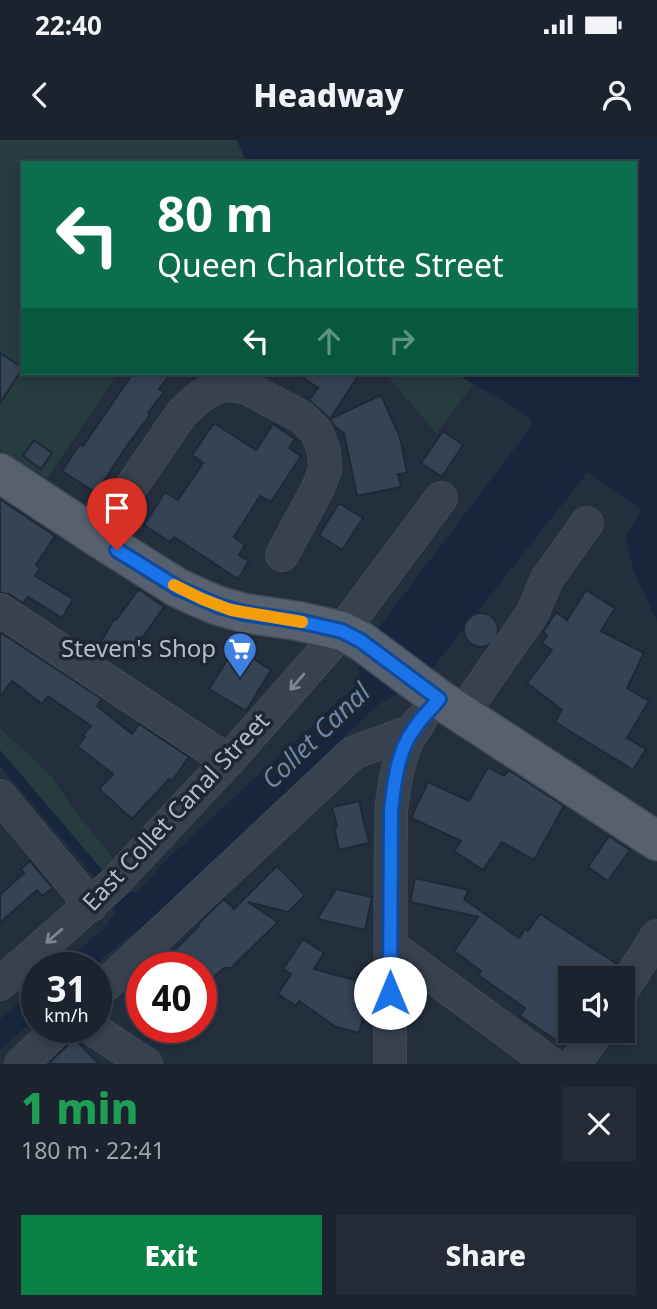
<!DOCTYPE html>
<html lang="en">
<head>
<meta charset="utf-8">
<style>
  :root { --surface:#1b232e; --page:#242b36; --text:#f1f3f6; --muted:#a0a4aa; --line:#39404a; --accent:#0b8043 }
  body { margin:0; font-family:"Noto Sans",sans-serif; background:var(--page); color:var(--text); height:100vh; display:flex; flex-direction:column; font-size:26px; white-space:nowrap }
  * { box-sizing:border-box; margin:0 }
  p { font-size:23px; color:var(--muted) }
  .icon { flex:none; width:38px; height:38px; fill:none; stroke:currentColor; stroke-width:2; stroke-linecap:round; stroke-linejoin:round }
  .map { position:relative; height:924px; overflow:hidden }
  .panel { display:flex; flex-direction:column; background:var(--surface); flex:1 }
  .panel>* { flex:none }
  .guide { position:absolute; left:21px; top:21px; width:616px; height:214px; border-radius:0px; box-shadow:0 4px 10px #0003,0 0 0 2px var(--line); background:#0b6e4f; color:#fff; overflow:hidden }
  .controls { position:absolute; left:558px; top:826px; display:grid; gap:14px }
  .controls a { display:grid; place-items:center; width:77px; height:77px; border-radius:0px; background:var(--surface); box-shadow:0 4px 10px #0003,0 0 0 2px var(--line); font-size:35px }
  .speed { position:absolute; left:21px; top:812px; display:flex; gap:14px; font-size:35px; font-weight:700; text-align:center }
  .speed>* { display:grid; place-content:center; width:91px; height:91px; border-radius:50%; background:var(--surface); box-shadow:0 4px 10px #0003,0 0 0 2px var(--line); line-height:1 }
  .speed small { font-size:18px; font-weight:400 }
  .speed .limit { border:10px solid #d22; background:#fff; color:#111 }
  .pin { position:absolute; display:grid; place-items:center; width:60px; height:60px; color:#fff; margin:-72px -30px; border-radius:50% 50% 50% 0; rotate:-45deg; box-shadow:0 0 7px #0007 }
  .pin .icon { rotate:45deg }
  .me { position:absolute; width:77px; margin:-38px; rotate:0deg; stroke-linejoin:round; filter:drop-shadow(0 0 5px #0008) }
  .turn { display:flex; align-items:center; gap:24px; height:147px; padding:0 21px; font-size:32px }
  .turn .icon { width:91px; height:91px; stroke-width:2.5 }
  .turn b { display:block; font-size:49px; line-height:60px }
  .lanes { display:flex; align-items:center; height:66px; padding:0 21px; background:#0003; justify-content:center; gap:35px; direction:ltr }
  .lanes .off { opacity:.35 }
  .round { display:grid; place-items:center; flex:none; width:74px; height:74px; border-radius:0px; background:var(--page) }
  .overview { display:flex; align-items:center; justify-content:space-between; height:119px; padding:0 21px }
  h1 { font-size:42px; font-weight:800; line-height:52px; color:#1e9e55 }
  .action { display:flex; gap:14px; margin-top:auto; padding:14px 21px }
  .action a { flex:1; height:80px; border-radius:0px; background:var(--accent); color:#fff; font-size:28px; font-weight:800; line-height:80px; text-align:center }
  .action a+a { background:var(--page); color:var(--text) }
  .status { display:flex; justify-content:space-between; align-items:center; height:49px; padding:0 35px; background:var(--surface); direction:ltr }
  .status svg { height:19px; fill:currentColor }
  header { display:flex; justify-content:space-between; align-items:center; height:91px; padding:0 21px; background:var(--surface); font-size:32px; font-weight:800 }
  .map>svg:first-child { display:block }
  .green { fill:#263c3f }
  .water { fill:#17263c }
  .building { fill:#364354; stroke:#1f2835; stroke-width:2 }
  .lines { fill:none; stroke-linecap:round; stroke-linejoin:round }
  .minor-casing { stroke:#414a57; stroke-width:34 }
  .major-casing { stroke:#414a57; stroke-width:41 }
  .minor { stroke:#38414e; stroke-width:32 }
  .major { stroke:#56606e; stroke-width:38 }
  .oneway { stroke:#7c8592 }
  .route-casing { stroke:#114b97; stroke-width:18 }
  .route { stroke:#1a73e8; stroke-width:12 }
  .slow { stroke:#f59e0b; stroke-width:12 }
  .labels { text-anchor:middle; stroke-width:7; stroke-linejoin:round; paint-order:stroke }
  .poi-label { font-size:24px; fill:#b4bcc9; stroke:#1d2633; text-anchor:end }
  .street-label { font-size:24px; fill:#b4bcc9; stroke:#1d2633 }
  .water-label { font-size:26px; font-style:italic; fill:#6d86a8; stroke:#1d2633 }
</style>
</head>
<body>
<div class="status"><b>22:40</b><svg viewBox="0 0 49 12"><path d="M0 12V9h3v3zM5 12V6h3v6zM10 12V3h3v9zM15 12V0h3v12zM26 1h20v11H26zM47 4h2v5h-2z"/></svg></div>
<header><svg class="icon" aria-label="back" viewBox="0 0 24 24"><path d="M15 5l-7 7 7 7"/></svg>Headway<svg class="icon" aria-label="person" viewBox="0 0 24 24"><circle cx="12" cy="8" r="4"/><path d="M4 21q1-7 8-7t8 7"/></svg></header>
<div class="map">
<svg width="657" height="924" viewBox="0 0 657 924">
  <rect width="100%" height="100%" fill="#242f3e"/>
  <!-- green -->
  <path class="green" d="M0,0h237l10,23h-224v210h95l-71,105 -47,-29z
    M385,233h71l17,11 -36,50z
    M0,588l52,49 22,33 39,48 -11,12 -102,-120z"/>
  <!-- water -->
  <path class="water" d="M237,0h420v481l-24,-51 -7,-33 15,-27 -53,-38 -164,207 -45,25 -233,220 -27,20 -27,24h-34l46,-40 11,-15 -2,-15 -113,-132v-16l119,140 18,3 27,-31 195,-180 1,-30 171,-225c1,-7 -2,-10 -7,-14l-56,-32 -12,-8h179v-210h-388z
    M37,847v30l-37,33v-31z"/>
  <!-- building -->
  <path class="building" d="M0,213l23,15 -23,35z
    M133,233h38l-12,16 5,3 -16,21 2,2 -24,32 -30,46 -34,-22 18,-27 3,2z
    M296,233h64l-30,46 51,-24 19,42 7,36 -9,1 3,13 -44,9 -13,-63 -10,-7 -5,-8 -20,-18 9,-12z
    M214,283l42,27 17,-26 22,15 -6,9 12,8 -30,46 -11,-6 -26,41 11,8 -6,10 10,6 -11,18 -64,-42 -4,5 -26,-17 21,-33 13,8 25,-37 -11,-8z
    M443,291l20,14 -21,32 -21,-14z
    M34,300l18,13 -11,16 -18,-13z
    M0,359l55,37 -19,29 4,3 -5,8 38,23 -11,19 -34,-21 -5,6 -13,-8 -10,-3z
    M339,363l24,15 -21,32 -23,-15z
    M139,449l25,18 -21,30 3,1 -14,23 -31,-19 13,-23 2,1z
    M586,450l29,18 -14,23 43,22 -17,35 22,13 -22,37 19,11 -13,21 -78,-48 7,-12 -35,-27 25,-33 -10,-7 5,-8 -4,-3 13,-20 11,8z
    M464 490a17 17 0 1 1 34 0a17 17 0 1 1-34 0Z
    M0,492l102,67 -5,7 35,28 7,-10 50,33 -17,24 -3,-2 -37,40 -33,-30 14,-15 -36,-28 8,-9 -2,-2 8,-9 -43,-30 -6,8 -30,-23 -12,16z
    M235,507l36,23 -25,41 -37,-22z
    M488,627l16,9 5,-6 55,36 -30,54 -32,-18 -19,28 -29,-19 7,-10 -50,-23 17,-36 41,19z
    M359,661l10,42 -30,7 -5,-23 3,-1 -5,-19z
    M609,696l21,14 -22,31 -20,-14z
    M30,721l23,27 -11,8 -5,-6 -37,33v-28l24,-22 -3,-4z
    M277,726l28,29 -17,17 -40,-10 30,20 -47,46h-7l-23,21v-21h-45l43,-42 -1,-2 26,-25 10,10z
    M415,738l54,12 -5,9 55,39 6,-9 3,2 12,-17 77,50 -9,14h-38v60l-5,8 -45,-30 5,-8 -47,-33 3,-4 -27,-20 24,-34 -68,-15z
    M336,749l36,8 -7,33 -48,-11z
    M303,799l21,14 -10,16 58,16 -13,48 -23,-6 -37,-26 -3,5 -18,-12 13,-20 -8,-5z
    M74,898l25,26h-51l25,-24z"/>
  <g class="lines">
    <!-- minor casing -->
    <g class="minor-casing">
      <path id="minor" d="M97,397l85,-124 15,-14 19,-12 16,-2 15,3 55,29 14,14 8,20 1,19 -8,20 -35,65
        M0,470l228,151
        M462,574l70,-100 15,-35 40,-56
        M0,656l91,109
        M391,806l160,118
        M0,844l114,-101 114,-122 114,-130 99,-133
        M623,849l34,-53
        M96,854l257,-241 59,-22
        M90,887l56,37
        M21,924l39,-37
        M390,924l1,-253c4,-32 8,-65 29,-90
        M575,924l22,-33"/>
    </g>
    <!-- major casing -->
    <g class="major-casing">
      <path id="major" d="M0,333l97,64 81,51 24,11 17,7 25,7 54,8 44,10 19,10 78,58 218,142"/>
    </g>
    <!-- minor -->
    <use href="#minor" class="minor"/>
    <!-- major -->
    <use href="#major" class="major"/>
  </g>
  <!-- one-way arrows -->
  <defs><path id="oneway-shaft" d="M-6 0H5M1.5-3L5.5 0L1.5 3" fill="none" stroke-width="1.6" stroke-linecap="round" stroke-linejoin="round" transform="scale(1.75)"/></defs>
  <g class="oneway">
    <use href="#oneway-shaft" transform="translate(297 542) rotate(131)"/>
    <use href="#oneway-shaft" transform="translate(54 796) rotate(139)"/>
  </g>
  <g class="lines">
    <!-- route casing -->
    <g class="route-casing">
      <path id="route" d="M117,410l61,38 41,18 25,7 54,8 44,10 19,10 78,58c-8,10 -18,19 -25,30 -17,23 -20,55 -23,82l-1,182"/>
    </g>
    <!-- route -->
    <use href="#route" class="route"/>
    <!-- slow -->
    <path class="slow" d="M174,445l28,14 29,11 71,12"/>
  </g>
  <!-- icons -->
  <defs>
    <g id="supermarket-pin" transform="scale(1.75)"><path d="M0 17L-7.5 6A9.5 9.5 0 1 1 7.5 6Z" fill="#3f7fe0" stroke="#1d2633"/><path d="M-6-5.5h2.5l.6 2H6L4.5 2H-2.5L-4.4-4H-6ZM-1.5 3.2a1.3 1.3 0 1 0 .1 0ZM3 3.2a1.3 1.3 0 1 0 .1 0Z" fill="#fff"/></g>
  </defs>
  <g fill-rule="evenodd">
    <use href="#supermarket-pin" x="240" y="509"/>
  </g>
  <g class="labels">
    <!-- poi labels -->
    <g class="poi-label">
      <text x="216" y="517">Steven's Shop</text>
    </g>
    <!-- street labels -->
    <g class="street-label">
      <text transform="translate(176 672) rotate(-47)" y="8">East Collet Canal Street</text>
    </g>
    <!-- water labels -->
    <g class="water-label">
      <text transform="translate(316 596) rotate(-44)" y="9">Collet Canal</text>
    </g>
  </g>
</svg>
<div class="controls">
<a><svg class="icon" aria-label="sound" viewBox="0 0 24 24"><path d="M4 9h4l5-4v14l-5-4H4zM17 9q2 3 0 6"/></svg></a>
</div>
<div class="speed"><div>31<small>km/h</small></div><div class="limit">40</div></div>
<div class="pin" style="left:117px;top:410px;background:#d93025"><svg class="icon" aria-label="arrive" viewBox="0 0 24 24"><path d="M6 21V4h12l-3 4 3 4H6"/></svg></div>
<svg class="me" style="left:390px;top:853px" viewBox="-20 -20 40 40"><circle r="19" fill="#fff"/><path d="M0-13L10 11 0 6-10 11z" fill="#1a73e8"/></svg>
<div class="guide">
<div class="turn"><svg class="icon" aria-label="left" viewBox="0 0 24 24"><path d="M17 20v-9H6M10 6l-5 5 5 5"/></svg><div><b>80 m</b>Queen Charlotte Street</div></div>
<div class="lanes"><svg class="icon" aria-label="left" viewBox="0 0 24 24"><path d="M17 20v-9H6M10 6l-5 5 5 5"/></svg><svg class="icon off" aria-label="ahead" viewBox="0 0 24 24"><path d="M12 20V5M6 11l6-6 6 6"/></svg><svg class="icon off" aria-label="right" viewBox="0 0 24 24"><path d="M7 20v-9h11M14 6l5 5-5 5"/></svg></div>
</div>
</div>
<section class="panel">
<div class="overview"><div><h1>1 min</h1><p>180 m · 22:41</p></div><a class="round"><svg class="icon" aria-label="close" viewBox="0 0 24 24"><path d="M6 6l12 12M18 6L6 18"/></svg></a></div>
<div class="action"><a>Exit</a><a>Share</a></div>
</section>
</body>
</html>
